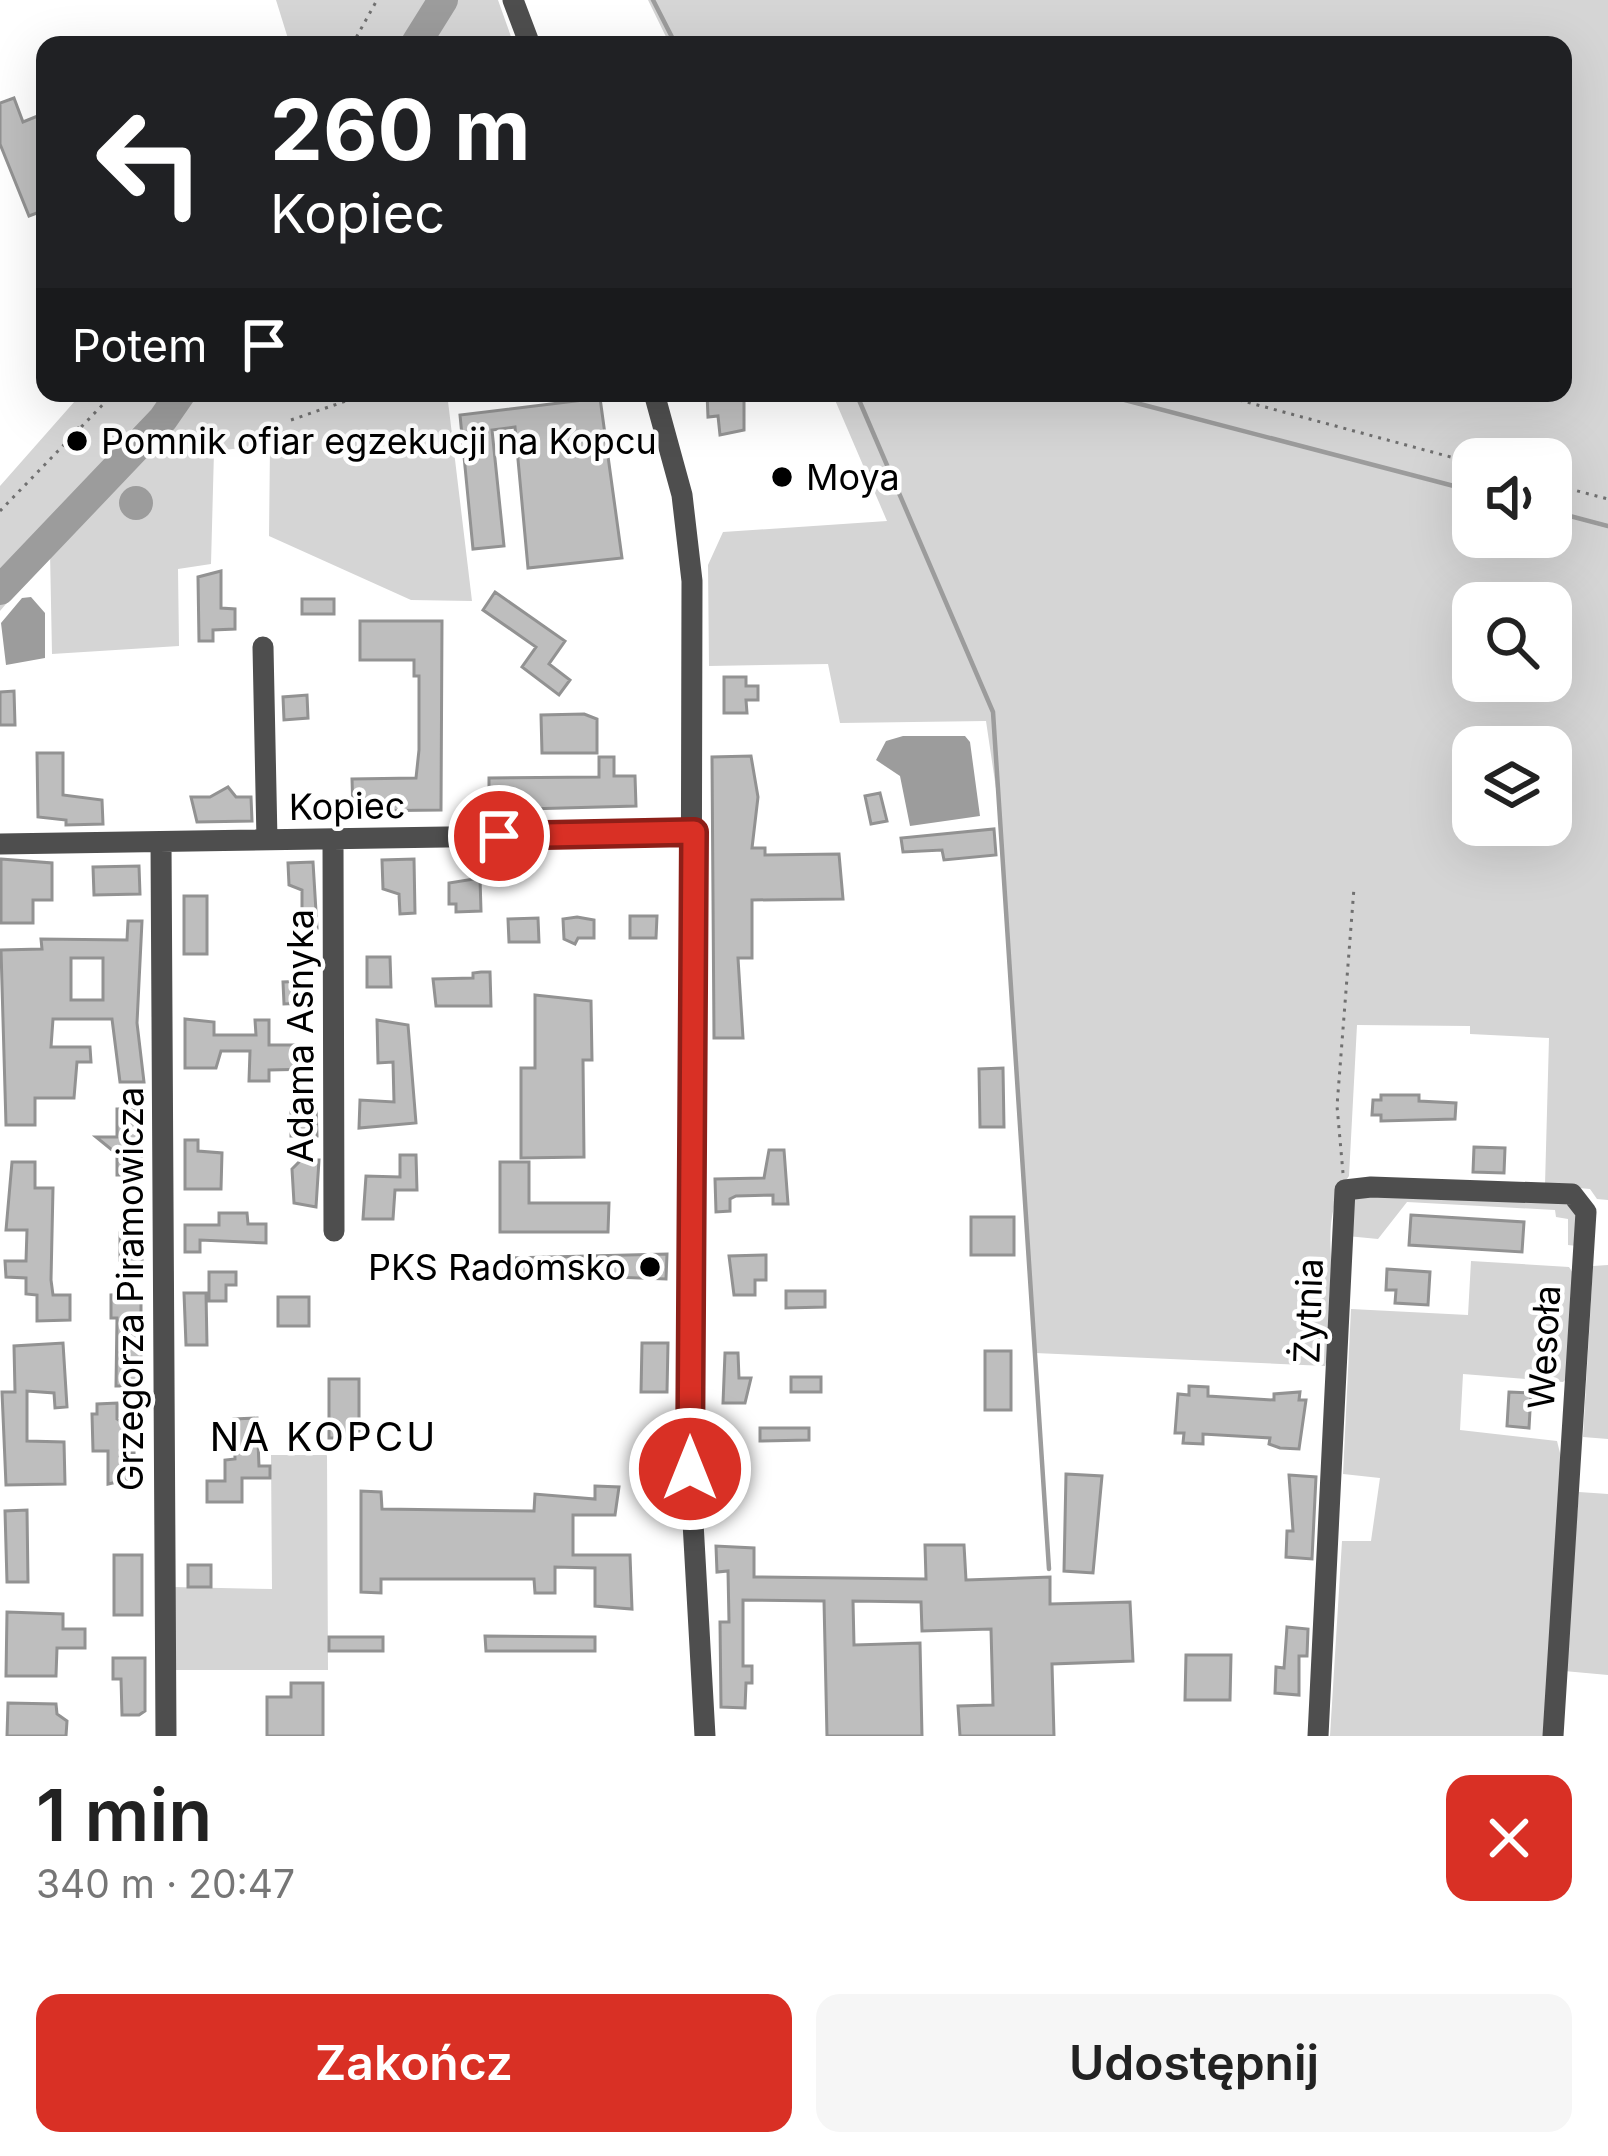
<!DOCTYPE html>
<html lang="pl">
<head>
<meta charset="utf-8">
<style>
  :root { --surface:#fff; --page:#f6f6f6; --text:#222; --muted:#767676; --accent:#d93025 }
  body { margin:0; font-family:Inter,sans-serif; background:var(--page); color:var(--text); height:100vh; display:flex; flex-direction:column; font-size:45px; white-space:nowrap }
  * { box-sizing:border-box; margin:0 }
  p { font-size:39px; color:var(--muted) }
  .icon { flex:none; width:66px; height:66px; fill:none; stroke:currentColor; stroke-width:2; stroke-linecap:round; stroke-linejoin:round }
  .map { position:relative; height:1736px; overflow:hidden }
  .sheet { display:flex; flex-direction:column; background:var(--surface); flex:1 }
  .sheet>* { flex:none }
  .banner { position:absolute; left:36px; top:36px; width:1536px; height:366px; border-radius:24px; box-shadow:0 12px 48px #0002; background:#202124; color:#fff; overflow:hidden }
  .tools { position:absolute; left:1452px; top:438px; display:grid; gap:24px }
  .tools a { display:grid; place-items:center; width:120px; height:120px; border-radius:24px; background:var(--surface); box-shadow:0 12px 48px #0002; font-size:60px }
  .pin { position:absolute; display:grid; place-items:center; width:102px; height:102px; color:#fff; margin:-51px; border:6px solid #fff; border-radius:50%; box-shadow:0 3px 12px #0007 }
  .me { position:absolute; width:132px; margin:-66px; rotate:0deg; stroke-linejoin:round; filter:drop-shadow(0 0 9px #0008) }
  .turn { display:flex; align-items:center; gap:42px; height:252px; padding:0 36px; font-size:54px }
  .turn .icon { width:156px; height:156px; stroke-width:2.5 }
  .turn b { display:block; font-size:84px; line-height:102px }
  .then { display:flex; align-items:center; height:114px; padding:0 36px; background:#0003; gap:24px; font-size:45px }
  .round { display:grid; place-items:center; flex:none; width:126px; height:126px; border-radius:24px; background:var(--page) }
  .headline { display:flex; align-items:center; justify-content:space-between; height:204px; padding:0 36px }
  h1 { font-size:72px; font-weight:600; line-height:90px }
  .cta { display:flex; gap:24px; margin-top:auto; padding:24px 36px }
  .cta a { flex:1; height:138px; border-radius:24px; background:var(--accent); color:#fff; font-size:48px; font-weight:600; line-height:138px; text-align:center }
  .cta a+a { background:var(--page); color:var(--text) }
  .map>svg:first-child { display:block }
  .green { fill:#d5d5d5; fill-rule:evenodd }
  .water { fill:#9c9c9c }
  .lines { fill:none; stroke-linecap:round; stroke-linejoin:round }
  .stream { stroke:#9c9c9c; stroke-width:4.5 }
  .river { stroke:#9c9c9c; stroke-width:30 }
  .building { fill:#bebebe; stroke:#929292; stroke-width:3; fill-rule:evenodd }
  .path { stroke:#707070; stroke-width:3; stroke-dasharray:3 6; stroke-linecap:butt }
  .minor { stroke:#4e4e4e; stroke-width:21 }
  .route-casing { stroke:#8d1f18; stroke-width:30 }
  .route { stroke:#d93025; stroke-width:21 }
  .poi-dot { fill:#000; stroke:#fff; stroke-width:4.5 }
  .labels { text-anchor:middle; stroke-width:9; stroke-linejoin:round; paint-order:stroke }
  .poi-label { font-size:36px; fill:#000; stroke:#fff; text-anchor:start }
  .street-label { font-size:36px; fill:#000; stroke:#fff }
  .neighbourhood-label { font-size:39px; letter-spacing:3px; fill:#000; stroke:#fff }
</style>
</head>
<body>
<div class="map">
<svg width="1608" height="1736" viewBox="0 0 1608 1736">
  <rect width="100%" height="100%" fill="#fff"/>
  <!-- green -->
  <path class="green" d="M276,0h222l16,45h-224z
    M648,0h960v1200l-11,-1 -7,-10 -45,-4 4,-147 -79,-4v-8l-113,-1 -8,151c-34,44 -10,101 -15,152 -1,13 -6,26 -9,38l-290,-13 -37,-551 -12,-81 -146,2 -12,-59 -119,2 -1,-101 15,-33 164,-11 -55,-128h731v-348h-893zM1473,459h78v78h-78zM1473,603h78v78h-78zM1473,747h78v78h-78z
    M82,393h365l25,208 -61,-1 -142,-64 1,-91 -56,6 -3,113 -33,5 1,77 -127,8 -2,-102 -50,59v-125z
    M1365,1193l200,9 14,10 -2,34 -9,-1v-26l-12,-2 -1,-7 -148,-8 -29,37 -31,-3 3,-36z
    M1471,1261l98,6 7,11 -6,97 -7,7 -100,-8 -3,56 97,11 6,24 -20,271h-213l12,-195h29l9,-63 -37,-4 8,-165 117,6z
    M1608,1265v174l-25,-2 10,-171z
    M271,1455h56l1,215h-154l-1,-83 99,2z
    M1579,1492l29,2v181l-44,-4z"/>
  <!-- water -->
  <path class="water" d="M119 503a17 17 0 1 1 34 0a17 17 0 1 1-34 0Z
    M31,597l14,16v45l-39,7 -5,-42 21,-25z
    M903,736h62l5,6 10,74 -70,10 -10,-50 -24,-16 10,-19z"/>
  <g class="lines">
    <!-- stream -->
    <path class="stream" d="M653,0l23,45
      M856,393l137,319 56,857
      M1098,393l375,98
      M1551,511l57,15"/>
    <!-- river -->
    <path class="river" d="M415,45l28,-45
      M0,590l163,-171 18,-26"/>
  </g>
  <!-- building -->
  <path class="building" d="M14,98l9,24 22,-9v97l-16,6 -29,-72v-41z
    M707,393h37v37l-24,5 -2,-19 -10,1z
    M600,398l22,160 -94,10 -13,-141 -23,3 12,116 -31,3 -13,-134z
    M221,571v37l14,1v20l-22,1v11h-14l-1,-64z
    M495,592l70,49 -16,23 21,16 -11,15 -37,-28 14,-20 -53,-37z
    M302,599h32v15h-32z
    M360,621h82l-1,189 -88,1 -1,-32 64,-1 3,-28v-74h-5v-16h-54z
    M724,677h22v9h12v14h-12l1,13h-23z
    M14,691l1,34h-15v-33z
    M307,695l1,23 -24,2 -1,-23z
    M584,714l13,5v34h-55l-1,-38z
    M37,753h26v42l39,5 1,24 -37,1v-5l-28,-3z
    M751,756l7,41 -6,51h13v7l74,-1 4,45 -91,1v58h-14l5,80h-29l-2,-281z
    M599,757h15v19h21l1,30 -147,4v-32l110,-1z
    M228,787l8,10h15l1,24 -55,1 -6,-25h19z
    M880,793l7,28 -16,3 -6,-28z
    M994,829l2,26 -52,5 -2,-10 -39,2 -2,-14z
    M1,859l51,4v37h-19v23h-32z
    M414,859l1,54 -15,1 -1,-20 -16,-5 -1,-29z
    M313,862l4,66h-15v-38l-13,-5 -1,-22z
    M139,866l1,28 -46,1 -1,-28z
    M480,878l1,33 -25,1v-8h-7v-21z
    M184,896h23v58h-23z
    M630,916h27l-1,22h-26z
    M577,917l17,3v18h-16l-3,6 -11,-5 -1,-20z
    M538,918l1,24h-30l-1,-23z
    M128,921h14l-5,102 7,59h-24l-8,-63h-59l-2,28h39l1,15h-14l-3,36h-39v27h-29l-5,-175 41,-1 -1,-10 86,1zM71,958h32v42h-32z
    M367,957h23l1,30h-24z
    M481,972h9l1,34h-55l-3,-27 40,-1v-5z
    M305,981l1,22 -22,1 -1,-22z
    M535,995l56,6 1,59h-9l1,97 -63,1v-90h14z
    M185,1019l29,3v13h42l-1,-15h14v25h45v24l-45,1v11h-20l1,-30h-29l-5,17h-31z
    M377,1020l31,5 8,98 -57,5 1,-28 34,2 -1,-40 -15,1z
    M1003,1068l1,59h-24l-1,-58z
    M1381,1095h38v6l37,2 -1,16 -74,2v-6h-9l1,-15h8z
    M291,1106h25l1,30h-26z
    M117,1109h24v66h-24v-21l-21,-17h21z
    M185,1140h13v11l24,2 -1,36h-36z
    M1474,1147l31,1 -1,25 -31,-1z
    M769,1150h15l4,54h-15v-9l-37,1 -6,3v12l-14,1 -1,-33 49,-1z
    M400,1155h16l1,35h-22l-2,29h-30l3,-43 34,1z
    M301,1160h18l-3,47 -22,-4 -2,-34z
    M12,1162h23v26h18l-2,92 2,15h17v25l-33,1v-26l-11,-1v-16l-20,-1 -1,-16h21l1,-31h-21z
    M500,1162h29v41h80l-1,29h-108z
    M219,1213h28l1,11h18v19l-66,-3v12h-15v-27h34z
    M1411,1215l113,7 -2,30 -113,-7z
    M971,1217h43v38h-43z
    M142,1232v36h-15v-8h-7v-27z
    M667,1254l-1,25 -162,-6v-15z
    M766,1255v25h-11v15h-21l-5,-39z
    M1387,1269l43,3 -2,33 -33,-2 1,-13h-10z
    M209,1272h27v13h-10v16h-17z
    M786,1291h39v16l-39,1z
    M184,1293h22l1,52h-21z
    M141,1294v92h-25l1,-68h-6v-23z
    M278,1297h31v29h-31z
    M63,1343l4,64 -12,1 -1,-15 -27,-2v50l37,1 1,42 -59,1 -4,-93h13l-1,-46z
    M642,1343h26l-1,49h-26z
    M985,1351h26v59h-26z
    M725,1353h13l1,25h12l-6,25h-22z
    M791,1377h30v15h-30z
    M329,1379h30v59h-30z
    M1189,1386l19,1v9l66,4v-6l26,-2 -1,8h7l-7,49 -19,-1 -11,-4 1,-6 -67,-4v10l-20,-1 1,-10h-9l3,-39 11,1z
    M1509,1392l22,1 -2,35 -22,-2z
    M117,1403v16l8,5 1,29h8v25l-26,6v-33h-15l-1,-37h5v-10z
    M257,1418l2,48h11v12h-28v24h-35v-21h18v-21l10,-1 -1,-40z
    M760,1428h49v12l-49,1z
    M638,1446l37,1v24l-37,-1z
    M1066,1474l36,2 -9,97 -29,-2z
    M1289,1475l27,2 -4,82 -26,-2 1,-26h6z
    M595,1486l24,1 -4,28h-42v40h57l2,54 -37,-3v-38l-40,-1v26h-20l-1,-14h-153v14l-20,-1v-101l20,1 1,17 152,2 1,-17 60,5z
    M27,1510l1,72h-21l-2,-71z
    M925,1545h39l2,35 84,-3v27l80,-2 3,59 -81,3 2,72h-94l-2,-30 35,-1 -2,-76 -69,2 -1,-29 -68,-1 1,44 66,-2 2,93h-95l-3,-135 -81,-1v66h9v17h-6l-1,25 -24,-1 -1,-85h9l-1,-51 -11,1 -1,-26 38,2v29l172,2z
    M114,1555h28v60h-28z
    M188,1565h23v22h-23z
    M7,1612l56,2v15h22v19h-28l-1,28h-50z
    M1287,1627l21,2 -1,27h-8v39l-24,-2 1,-26 8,1z
    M485,1636l110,1v14h-109z
    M329,1637h54v14h-54z
    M1186,1655h45l-1,45h-45z
    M113,1658h32v53l-6,4h-17l-1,-36h-8z
    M291,1683h32v53h-56v-39h24z
    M8,1703l48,1 1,10 10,7 -1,15h-59z"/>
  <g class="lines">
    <!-- path -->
    <path class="path" d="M352,45l25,-45
      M1213,393l260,70
      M291,420l78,-27
      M64,445l9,6 12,-4 2,-9 -10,-11
      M1551,484l57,15
      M0,511l114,-118
      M1343,1173l-6,-67 17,-218"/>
    <!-- minor -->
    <path class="minor" d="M513,0l17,45
      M654,393l28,102 10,86 -2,888 15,267
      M263,647l4,193
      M333,840l1,391
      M161,842l5,894
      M0,844l695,-11
      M1318,1736l27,-546 26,-3 201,7 14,18 -33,524"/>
  </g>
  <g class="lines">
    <!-- route casing -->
    <g class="route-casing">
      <path id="route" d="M499,836l195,-4 -4,637"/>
    </g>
    <!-- route -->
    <use href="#route" class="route"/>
  </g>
  <!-- markers -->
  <g class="poi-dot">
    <circle cx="77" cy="441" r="12"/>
    <circle cx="782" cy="477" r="12"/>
    <circle cx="650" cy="1267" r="12"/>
  </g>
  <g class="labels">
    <!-- poi labels -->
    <g class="poi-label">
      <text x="101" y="454">Pomnik ofiar egzekucji na Kopcu</text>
      <text x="806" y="490">Moya</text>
      <text x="626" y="1280" text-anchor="end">PKS Radomsko</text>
    </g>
    <!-- street labels -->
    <g class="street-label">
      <text transform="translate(347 806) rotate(-1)" y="13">Kopiec</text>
      <text transform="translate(300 1036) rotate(-90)" y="13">Adama Asnyka</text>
      <text transform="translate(130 1289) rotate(-90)" y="13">Grzegorza Piramowicza</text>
      <text transform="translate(1308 1311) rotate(-88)" y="13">Żytnia</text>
      <text transform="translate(1544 1347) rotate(-87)" y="13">Wesoła</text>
    </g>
    <!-- neighbourhood labels -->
    <g class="neighbourhood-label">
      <text x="324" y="1451">NA KOPCU</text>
    </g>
  </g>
</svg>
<div class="tools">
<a><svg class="icon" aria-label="sound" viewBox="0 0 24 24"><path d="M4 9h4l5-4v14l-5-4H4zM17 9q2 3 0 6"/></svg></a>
<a><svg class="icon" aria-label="search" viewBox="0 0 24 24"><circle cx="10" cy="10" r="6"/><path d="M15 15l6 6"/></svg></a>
<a><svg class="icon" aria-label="layers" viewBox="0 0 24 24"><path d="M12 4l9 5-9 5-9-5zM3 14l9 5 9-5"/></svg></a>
</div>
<div class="pin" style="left:499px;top:836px;background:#d93025"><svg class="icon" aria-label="arrive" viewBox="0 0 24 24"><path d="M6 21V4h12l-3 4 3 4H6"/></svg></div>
<svg class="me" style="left:690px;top:1469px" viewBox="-20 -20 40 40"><circle r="17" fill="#d93025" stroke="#fff" stroke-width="3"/><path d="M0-11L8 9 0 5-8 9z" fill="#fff"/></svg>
<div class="banner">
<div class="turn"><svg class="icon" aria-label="left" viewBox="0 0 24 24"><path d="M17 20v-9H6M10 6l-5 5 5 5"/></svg><div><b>260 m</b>Kopiec</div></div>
<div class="then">Potem<svg class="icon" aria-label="arrive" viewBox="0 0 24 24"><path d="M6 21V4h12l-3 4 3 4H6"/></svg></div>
</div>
</div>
<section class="sheet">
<div class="headline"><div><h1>1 min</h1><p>340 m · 20:47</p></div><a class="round" style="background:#d93025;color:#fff"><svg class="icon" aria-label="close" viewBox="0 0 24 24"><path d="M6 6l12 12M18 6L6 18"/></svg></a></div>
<div class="cta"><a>Zakończ</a><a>Udostępnij</a></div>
</section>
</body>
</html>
